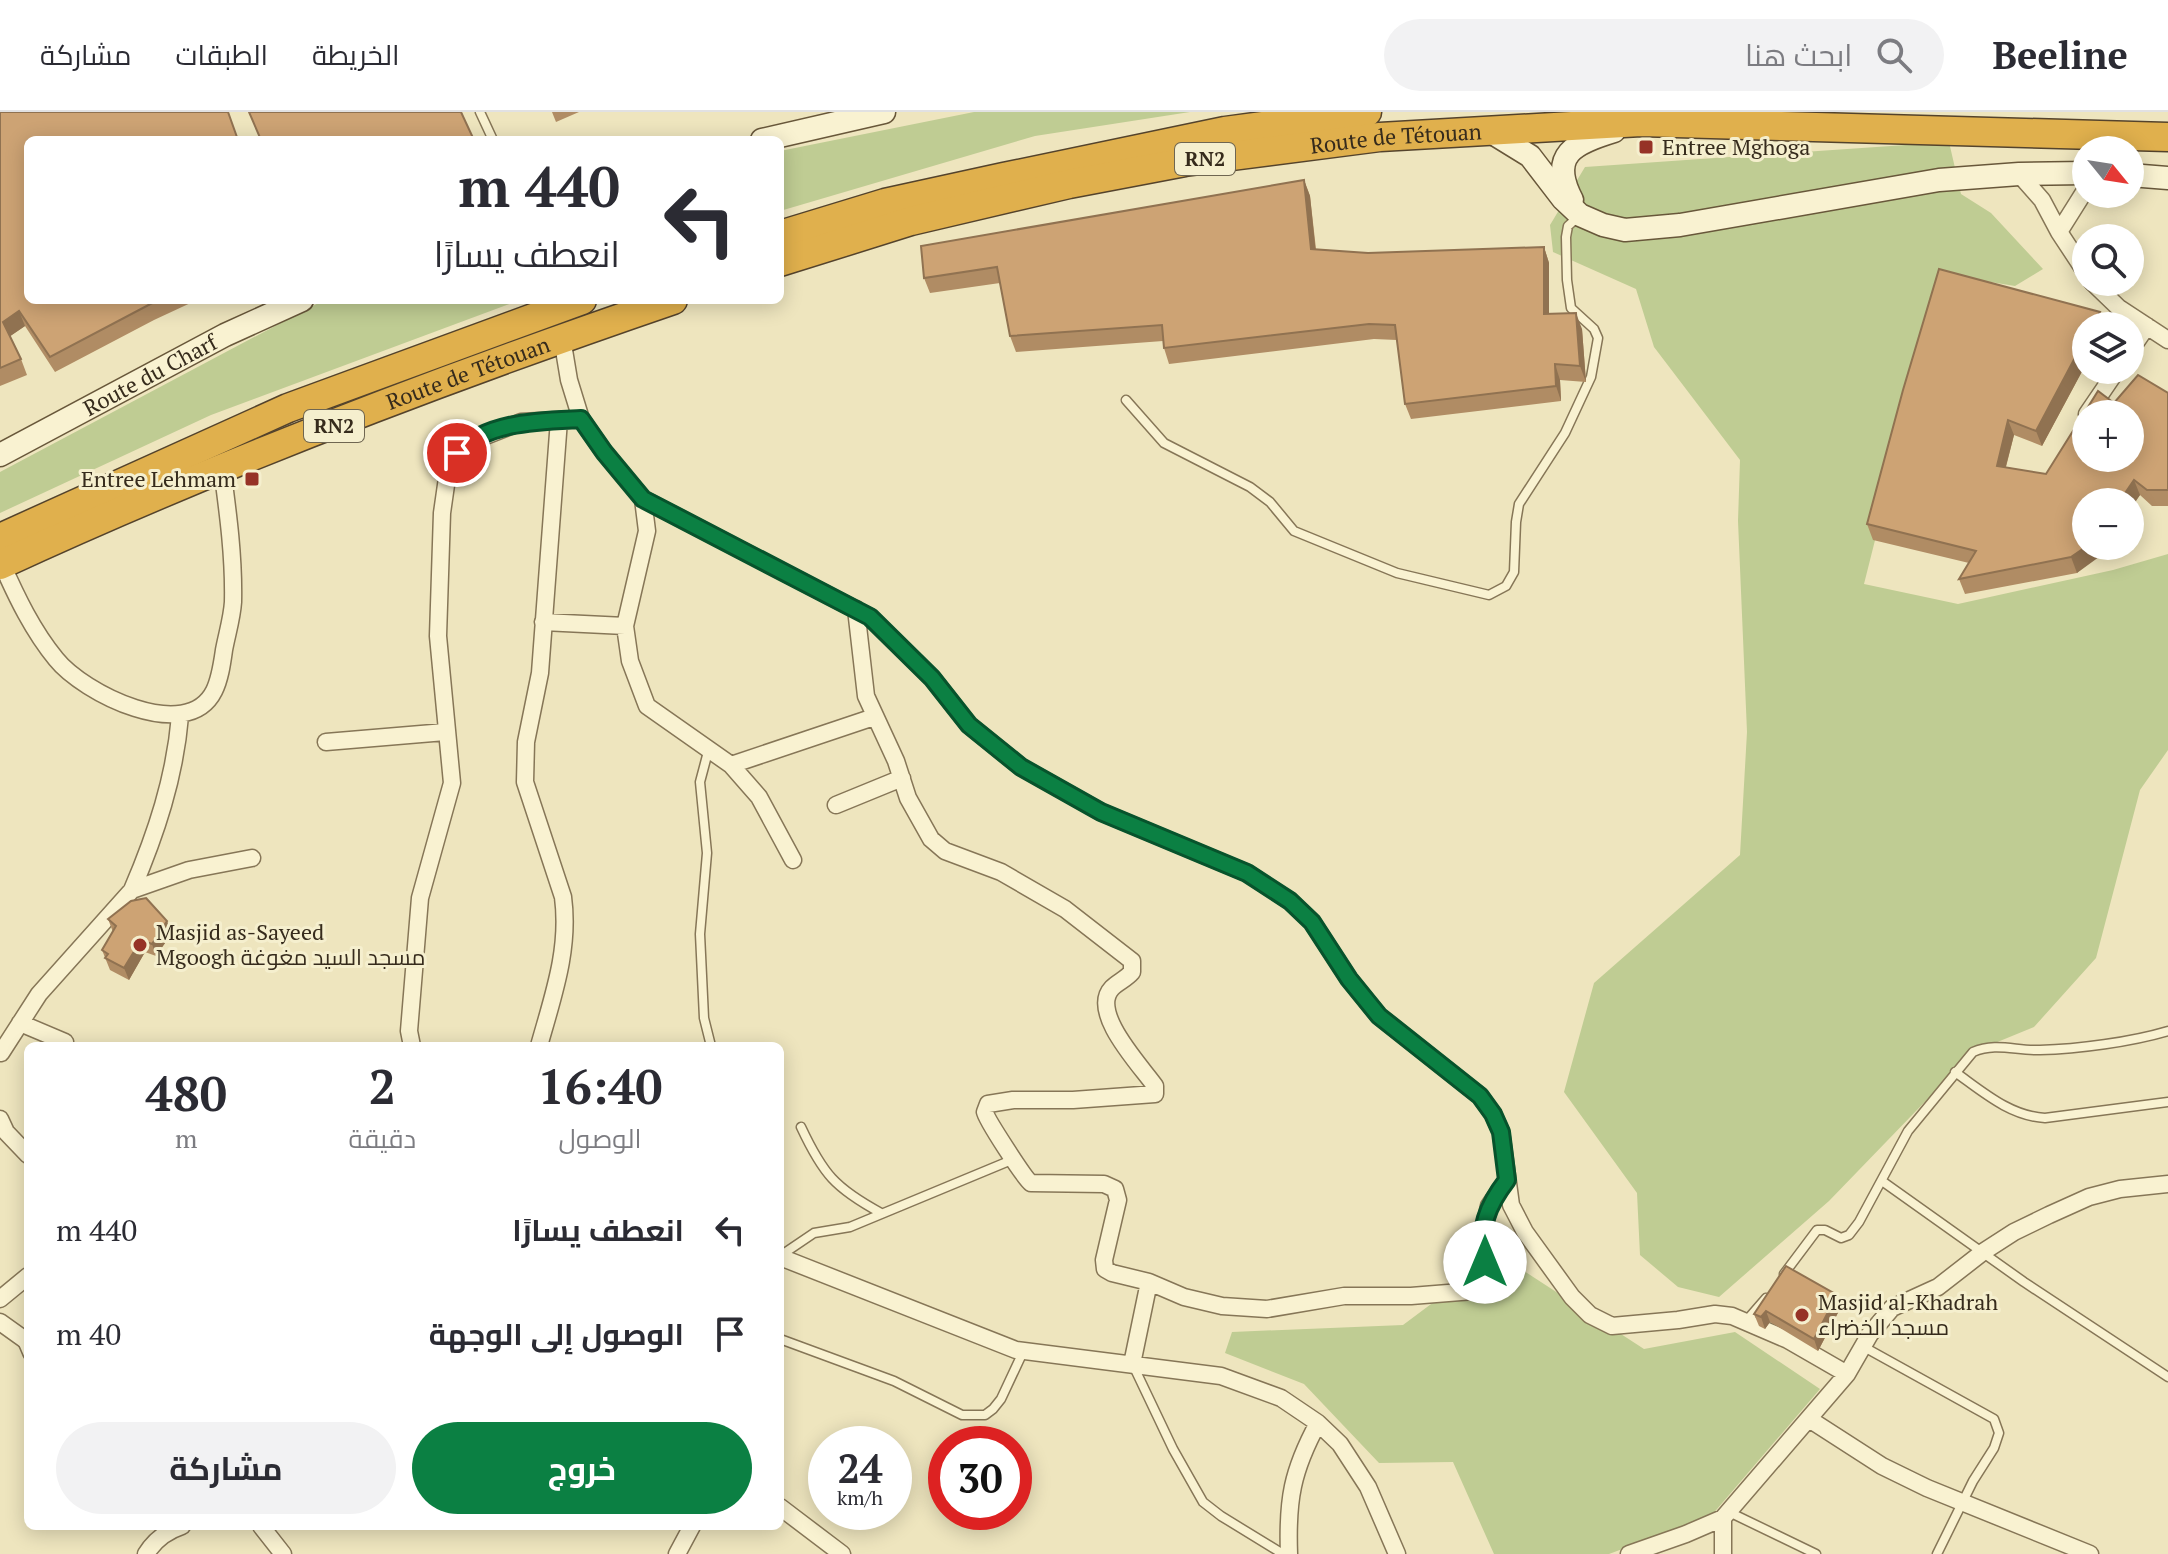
<!DOCTYPE html>
<html lang="ar">
<head>
<meta charset="utf-8">
<style>
  :root { --surface:#fff; --page:#f2f2f3; --text:#2b2b33; --muted:#7c7c81; --line:#e1e1e2; --accent:#0b8043 }
  body { margin:0; font-family:"PT Serif",Cairo,serif; background:var(--page); color:var(--text); direction:rtl; height:100vh; display:flex; flex-direction:column; font-size:30px; white-space:nowrap }
  * { box-sizing:border-box; margin:0 }
  p { font-size:26px; color:var(--muted) }
  .icon { flex:none; width:44px; height:44px; fill:none; stroke:currentColor; stroke-width:2; stroke-linecap:round; stroke-linejoin:round }
  .map { position:relative; flex:1; overflow:hidden; direction:ltr }
  .side { position:absolute; left:24px; top:930px; width:760px; height:488px; display:flex; flex-direction:column; background:var(--surface); border-radius:12px; box-shadow:0 4px 20px #0003; direction:rtl }
  .side>* { flex:none }
  .hud { position:absolute; left:24px; top:24px; width:760px; height:168px; border-radius:12px; box-shadow:0 4px 20px #0003; direction:rtl; background:#fff; color:var(--text); overflow:hidden }
  .needle { width:52px; rotate:120deg }
  .buttons { position:absolute; left:2072px; top:24px; display:grid; gap:16px }
  .buttons a { display:grid; place-items:center; width:72px; height:72px; border-radius:50%; background:var(--surface); box-shadow:0 4px 20px #0003; font-size:40px }
  .speed { position:absolute; left:808px; top:1314px; display:flex; gap:16px; font-size:40px; font-weight:700; text-align:center }
  .speed>* { display:grid; place-content:center; width:104px; height:104px; border-radius:50%; background:var(--surface); box-shadow:0 4px 20px #0003; line-height:1 }
  .speed small { font-size:20px; font-weight:400 }
  .speed .limit { border:12px solid #d22; background:#fff; color:#111 }
  .pin { position:absolute; display:grid; place-items:center; width:68px; height:68px; color:#fff; margin:-34px; border:4px solid #fff; border-radius:50%; box-shadow:0 2px 8px #0007 }
  .me { position:absolute; width:88px; margin:-44px; rotate:0deg; stroke-linejoin:round; filter:drop-shadow(0 0 6px #0008) }
  .turn { display:flex; align-items:center; gap:28px; height:168px; padding:0 32px; font-size:36px }
  .turn .icon { width:104px; height:104px; stroke-width:2.5 }
  .turn b { display:block; font-size:56px; line-height:68px }
  .eta { display:flex; justify-content:space-evenly; align-items:center; height:136px; text-align:center }
  .eta b { font-size:48px; font-weight:700; line-height:56px }
  .action { display:flex; gap:16px; margin-top:auto; padding:16px 32px }
  .action a { flex:1; height:92px; border-radius:48px; background:var(--accent); color:#fff; font-size:32px; font-weight:700; line-height:92px; text-align:center }
  .action a+a { background:var(--page); color:var(--text) }
  ul { padding:0; list-style:none }
  li { display:flex; align-items:center; gap:24px; height:104px; padding:0 32px }
  li div { flex:1 }
  li b { display:block; font-size:30px }
  li em { font-style:normal }
  header { display:flex; align-items:center; gap:48px; box-sizing:border-box; height:112px; padding:0 40px; background:var(--surface); border-bottom:2px solid var(--line) }
  header strong { font-size:38px }
  nav { display:flex; gap:44px; margin-inline-start:auto; font-size:28px }
  .search { width:560px; height:72px; background:var(--page); display:flex; align-items:center; gap:20px; box-sizing:border-box; padding:0 28px; border-radius:44px; color:var(--muted); font-size:30px }
  .map>svg:first-child { display:block }
  .green { fill:#bfcc93 }
  .lines { fill:none; stroke-linecap:round; stroke-linejoin:round }
  .lane-casing { stroke:#867657; stroke-width:11 }
  .street-casing { stroke:#867657; stroke-width:19 }
  .secondary-casing { stroke:#68573a; stroke-width:25 }
  .highway-casing { stroke:#54432c; stroke-width:31 }
  .lane { stroke:#f9f2d1; stroke-width:8 }
  .street { stroke:#f9f2d1; stroke-width:16 }
  .secondary { stroke:#f9f2d1; stroke-width:22 }
  .highway { stroke:#e0b04d; stroke-width:28 }
  .wall { fill:#b08c64 }
  .shaded-wall { fill:#907251 }
  .building { fill:#cda374; stroke:#907251; stroke-width:2; fill-rule:evenodd }
  .route-casing { stroke:#07532c; stroke-width:20 }
  .route { stroke:#0b8043; stroke-width:14 }
  .poi-dot { fill:#963226; stroke:#f5efce; stroke-width:3 }
  .labels { text-anchor:middle; stroke-width:6; stroke-linejoin:round; paint-order:stroke }
  .shield { fill:#f5efce; stroke:#6f6651; stroke-width:2 }
  .shield-label { font-size:20px; font-weight:bold; fill:#362b1c }
  .street-label { font-size:22px; fill:#362b1c; stroke:#f5efce }
  .poi-label { font-size:22px; fill:#362b1c; stroke:#f5efce; text-anchor:start }
</style>
</head>
<body>
<header>
<strong>Beeline</strong>
<div class="search"><svg class="icon" aria-label="search" viewBox="0 0 24 24"><circle cx="10" cy="10" r="6"/><path d="M15 15l6 6"/></svg>ابحث هنا</div>
<nav><a>الخريطة</a><a>الطبقات</a><a>مشاركة</a></nav>
</header>
<div class="map">
<svg width="2168" height="1442" viewBox="0 0 2168 1442">
  <rect width="100%" height="100%" fill="#eee5be"/>
  <!-- green -->
  <path class="green" d="M974,0h216l-155,24 -255,75v-60z
    M1949,30l12,52 30,19 52,56 -28,17 -73,-12 -78,310 94,20 155,-34 55,-16v196l-28,40 -44,168 -62,69 -61,25 -144,149 -110,96 -41,-10 -38,-32 -3,-62 -73,-101 30,-109 146,-128 7,-123 -9,-211 2,-61 -86,-113 -18,-58 -83,-37 -3,-27 35,-58z
    M324,188h196l-309,115 -211,98v-41z
    M1498,1142l146,95 91,-17 85,57 -109,127 -102,38h-115l-41,-92 -74,1 -75,-79 -79,-31 7,-21 171,-7z"/>
  <g class="lines">
    <!-- lane casing -->
    <g class="lane-casing">
      <path id="lane" d="M480,0l13,28
        M1126,288l38,43 86,44 20,15 24,29 103,42 92,22 17,-9 8,-14 2,-50 3,-18 46,-71 26,-56 7,-39 -4,-9 -23,-21 -4,-28 -1,-43 2,-11 11,-10
        M709,636l-9,34 7,71 -7,81 4,84 7,28
        M1955,960c28,20 55,44 90,46l123,-16
        M801,1015c22,47 34,61 80,86
        M1882,1069l142,101 144,95
        M780,1144l34,-23 36,-6 164,-68
        M1784,1162l33,-44h8l16,8 8,-3 10,-13 49,-91 65,-79c23,-10 43,-1 67,-2 38,-1 91,-8 128,-19
        M1746,1209l20,-23
        M780,1227l114,42 68,34h23l8,-6 8,-10 22,-47
        M22,1229l6,14
        M1864,1235l130,72 5,14 -5,15 -21,33 -36,73
        M1133,1253l40,84 30,53 18,14 62,38
        M1729,1400l87,42"/>
    </g>
    <!-- street casing -->
    <g class="street-casing">
      <path id="street" d="M2019,62l23,26 17,32 27,-43
        M2059,120l27,41
        M2092,170l27,26 49,32
        M2130,239l17,-25
        M2087,302l30,-44
        M581,307l23,33 39,47 4,32 -22,95 5,35 17,45 84,59 28,32 34,63
        M643,387l227,118 62,61 37,47 52,42 80,45 146,61 43,28 22,21 37,57 30,37 101,80 13,18 8,18 10,73 14,27 47,65 18,18 22,11 66,-6 37,-6 17,2 56,24 59,34
        M2,452c15,34 31,67 54,95 27,34 131,86 158,32 6,-12 8,-27 10,-41 3,-16 8,-32 9,-48 1,-45 -5,-89 -11,-134
        M856,497l10,87 30,65 12,37 23,41 14,12 56,21 64,37 67,52v11c-6,7 -14,10 -20,16 -23,24 29,78 43,98v8l-82,6h-60l-25,4 -3,8c1,7 40,67 46,71l73,1 11,5 3,11 -14,60 1,9 7,4 37,9
        M543,510l82,4
        M326,630l119,-10
        M731,653l143,-48
        M836,693l66,-27
        M132,778c24,-56 43,-113 48,-174
        M20,911l45,19
        M412,934l-3,-15 11,-133 32,-115 -14,-147 4,-123 5,-35 10,-25 8,-9 56,-22 60,-3 -12,-39 -7,-42
        M539,934c14,-50 31,-97 24,-149l-38,-115 1,-40 14,-69 19,-253
        M1,941l38,-59 93,-104 57,-20 63,-12
        M0,1007l6,13 22,23
        M780,1145l236,93 205,26 60,22 37,25 22,21 28,43 29,67
        M0,1187l28,-23
        M0,1210l28,20
        M1132,1252l17,-82 35,15 38,9 45,3 77,-13h67l62,-5 10,-8 3,-11 -4,-34 7,-32 18,-26
        M1809,1307l73,47 45,22 163,66
        M780,1395l62,47
        M1723,1406v36
        M261,1414l22,28
        M146,1442c8,-13 21,-23 36,-28
        M677,1442l15,-28
        M1289,1442c-2,-54 3,-83 29,-131
        M1629,1442l57,-20 37,-16 124,-144 23,-40 22,-26 46,-21 45,-35 31,-20 35,-17 40,-18 31,-8 48,-5"/>
    </g>
    <!-- secondary casing -->
    <g class="secondary-casing">
      <g id="secondary">
        <path d="M1491,20l39,24 33,43 17,16 23,10 22,5 55,-5 259,-45 80,-6 67,-1"/>
        <path d="M762,28l122,-28"/>
        <path d="M2130,63l38,3"/>
        <path d="M1572,88c-24,-46 3,-57 42,-69"/>
        <path id="s1" d="M0,343l225,-120 77,-35"/>
      </g>
    </g>
    <!-- highway casing -->
    <g class="highway-casing">
      <g id="highway">
        <path d="M780,123l105,-32 119,-26 221,-46 142,-19"/>
        <path id="s2" d="M780,150l131,-41 158,-37 116,-22 195,-25 261,-15 527,15"/>
        <path d="M0,426l288,-130 294,-108"/>
        <path id="s3" d="M0,453c218,-101 445,-187 673,-265"/>
      </g>
    </g>
    <!-- lane -->
    <use href="#lane" class="lane"/>
    <!-- street -->
    <use href="#street" class="street"/>
    <!-- secondary -->
    <use href="#secondary" class="secondary"/>
    <!-- highway -->
    <use href="#highway" class="highway"/>
  </g>
  <!-- wall -->
  <path class="wall" d="M0,0l28,188h169l-43,20 -99,52 -30,-46 -15,10 11,23 6,16 -27,11z
    M552,0h27l-23,10z
    M1304,68l6,16 6,53 52,4 176,-6 5,16v51l33,15 4,53 -26,-2 1,21 -150,18 -6,-15 -8,-64 -23,-1 -205,25 -5,-16 -1,-7 -147,11 -6,-16 -10,-53 -70,10 -6,-15z
    M2086,214v38l-44,82 -28,-11 -8,32 40,7 68,-71 54,-10v113h-16l-12,-11 -63,78 -112,21 -6,-15 10,-16 -96,-23 -6,-16z
    M108,807l64,14 -16,23 -11,-4 -16,28 -19,-10 -8,-20 11,-18z
    M1837,1183l4,12 -23,44 -48,-29 -5,7 -6,-3 -5,-12z"/>
  <!-- shaded-wall -->
  <path class="shaded-wall" d="M1304,68l6,16 7,68 -6,-15z
    M1544,135l5,16v66l-5,-15z
    M19,199l6,15 -16,11 -6,-15z
    M2100,200l5,14h-13z
    M1576,201l6,16 4,53 -6,-16z
    M2086,225v27l-44,82 -6,-15z
    M1555,252l5,16 1,21 -5,-15z
    M2008,308l6,15 -12,46 -5,-15z
    M2134,368l6,15 -10,15v-8h-11z
    M2086,434h28l-37,27 -6,-16z
    M167,809l5,12 -16,23 -4,-12z
    M141,828l4,12 -16,28 -5,-12z
    M1837,1183l4,12 -23,44 -4,-12z
    M1766,1199l4,11 -5,7 -4,-12z"/>
  <!-- building -->
  <path class="building" d="M0,0h228l10,28h-210v160h130l-108,57 -31,-46 -16,11 18,37 -21,9z
    M249,0h212l13,28h-213z
    M1304,68l7,69 57,4 176,-6v67l32,-1 4,53 -25,-2 1,22 -151,18 -10,-79 -26,-1 -205,24 -2,-23 -152,11 -13,-69 -73,11 -3,-32z
    M1939,157l161,43 -8,14h-6v11l-50,94 -28,-11 -11,46 49,8 52,-83 16,12 24,-28 30,18v97h-21l-13,-10 -15,22h-33l1,44 -16,11 -112,22 17,-28 -109,-27 36,-134zM2086,302h44v44h-44z
    M146,786l21,23 -15,23 -11,-4 -17,28 -19,-10 3,-4 -6,-4 14,-24 -8,-7 23,-18z
    M1786,1154l51,29 -23,44 -48,-28 -5,6 -7,-3z"/>
  <g class="lines">
    <!-- route casing -->
    <g class="route-casing">
      <path id="route" d="M457,341c29,-32 84,-32 124,-34l23,33 39,47 227,118 62,61 37,47 52,42 80,45 146,61 43,28 22,21 37,57 30,37 101,80 13,18 8,18 6,48c-20,26 -29,49 -22,82"/>
    </g>
    <!-- route -->
    <use href="#route" class="route"/>
  </g>
  <!-- markers -->
  <g class="poi-dot">
    <rect x="1638" y="27" width="16" height="16" rx="4"/>
    <rect x="244" y="359" width="16" height="16" rx="4"/>
    <circle cx="140" cy="833" r="8"/>
    <circle cx="1802" cy="1203" r="8"/>
  </g>
  <g class="labels">
    <!-- shield labels -->
    <g class="shield">
      <rect x="1175" y="31" width="60" height="32" rx="6"/>
      <rect x="304" y="298" width="60" height="32" rx="6"/>
    </g>
    <g class="shield-label">
      <text x="1205" y="54">RN2</text>
      <text x="334" y="321">RN2</text>
    </g>
    <!-- street labels -->
    <g class="street-label">
      <text dy="8" stroke="none"><textPath href="#s2" startOffset="630">Route de Tétouan</textPath></text>
      <text dy="8" stroke="none"><textPath href="#s3" startOffset="506">Route de Tétouan</textPath></text>
      <text dy="8" stroke="none"><textPath href="#s1" startOffset="170">Route du Charf</textPath></text>
    </g>
    <!-- poi labels -->
    <g class="poi-label">
      <text x="1662" y="43">Entree Mghoga</text>
      <text x="236" y="375" text-anchor="end">Entree Lehmam</text>
      <text x="156" y="828">Masjid as-Sayeed<tspan x="156" dy="25">Mgoogh مسجد السيد مغوغة</tspan></text>
      <text x="1818" y="1198">Masjid al-Khadrah<tspan x="1818" dy="25">مسجد الخضراء</tspan></text>
    </g>
  </g>
</svg>
<div class="buttons">
<a><svg class="needle" viewBox="-14 -14 28 28"><path d="M0-13l5 13h-10z" fill="#e53935"/><path d="M0 13l5-13h-10z" fill="#7c7c81"/></svg></a>
<a><svg class="icon" aria-label="search" viewBox="0 0 24 24"><circle cx="10" cy="10" r="6"/><path d="M15 15l6 6"/></svg></a>
<a><svg class="icon" aria-label="layers" viewBox="0 0 24 24"><path d="M12 4l9 5-9 5-9-5zM3 14l9 5 9-5"/></svg></a>
<a>+</a>
<a>−</a>
</div>
<div class="speed"><div>24<small>km/h</small></div><div class="limit">30</div></div>
<div class="pin" style="left:457px;top:341px;background:#d93025"><svg class="icon" aria-label="arrive" viewBox="0 0 24 24"><path d="M6 21V4h12l-3 4 3 4H6"/></svg></div>
<svg class="me" style="left:1485px;top:1150px" viewBox="-20 -20 40 40"><circle r="19" fill="#fff"/><path d="M0-13L10 11 0 6-10 11z" fill="#0b8043"/></svg>
<div class="hud">
<div class="turn"><svg class="icon" aria-label="left" viewBox="0 0 24 24"><path d="M17 20v-9H6M10 6l-5 5 5 5"/></svg><div><b>440 m</b>انعطف يسارًا</div></div>
</div>
<section class="side">
<div class="eta">
<div><b>16:40</b><p>الوصول</p></div>
<div><b>2</b><p>دقيقة</p></div>
<div><b>480</b><p>m</p></div>
</div>
<ul>
<li><svg class="icon" aria-label="left" viewBox="0 0 24 24"><path d="M17 20v-9H6M10 6l-5 5 5 5"/></svg><div><b>انعطف يسارًا</b></div><em>440 m</em></li>
<li><svg class="icon" aria-label="arrive" viewBox="0 0 24 24"><path d="M6 21V4h12l-3 4 3 4H6"/></svg><div><b>الوصول إلى الوجهة</b></div><em>40 m</em></li>
</ul>
<div class="action"><a>خروج</a><a>مشاركة</a></div>
</section>
</div>
</body>
</html>
